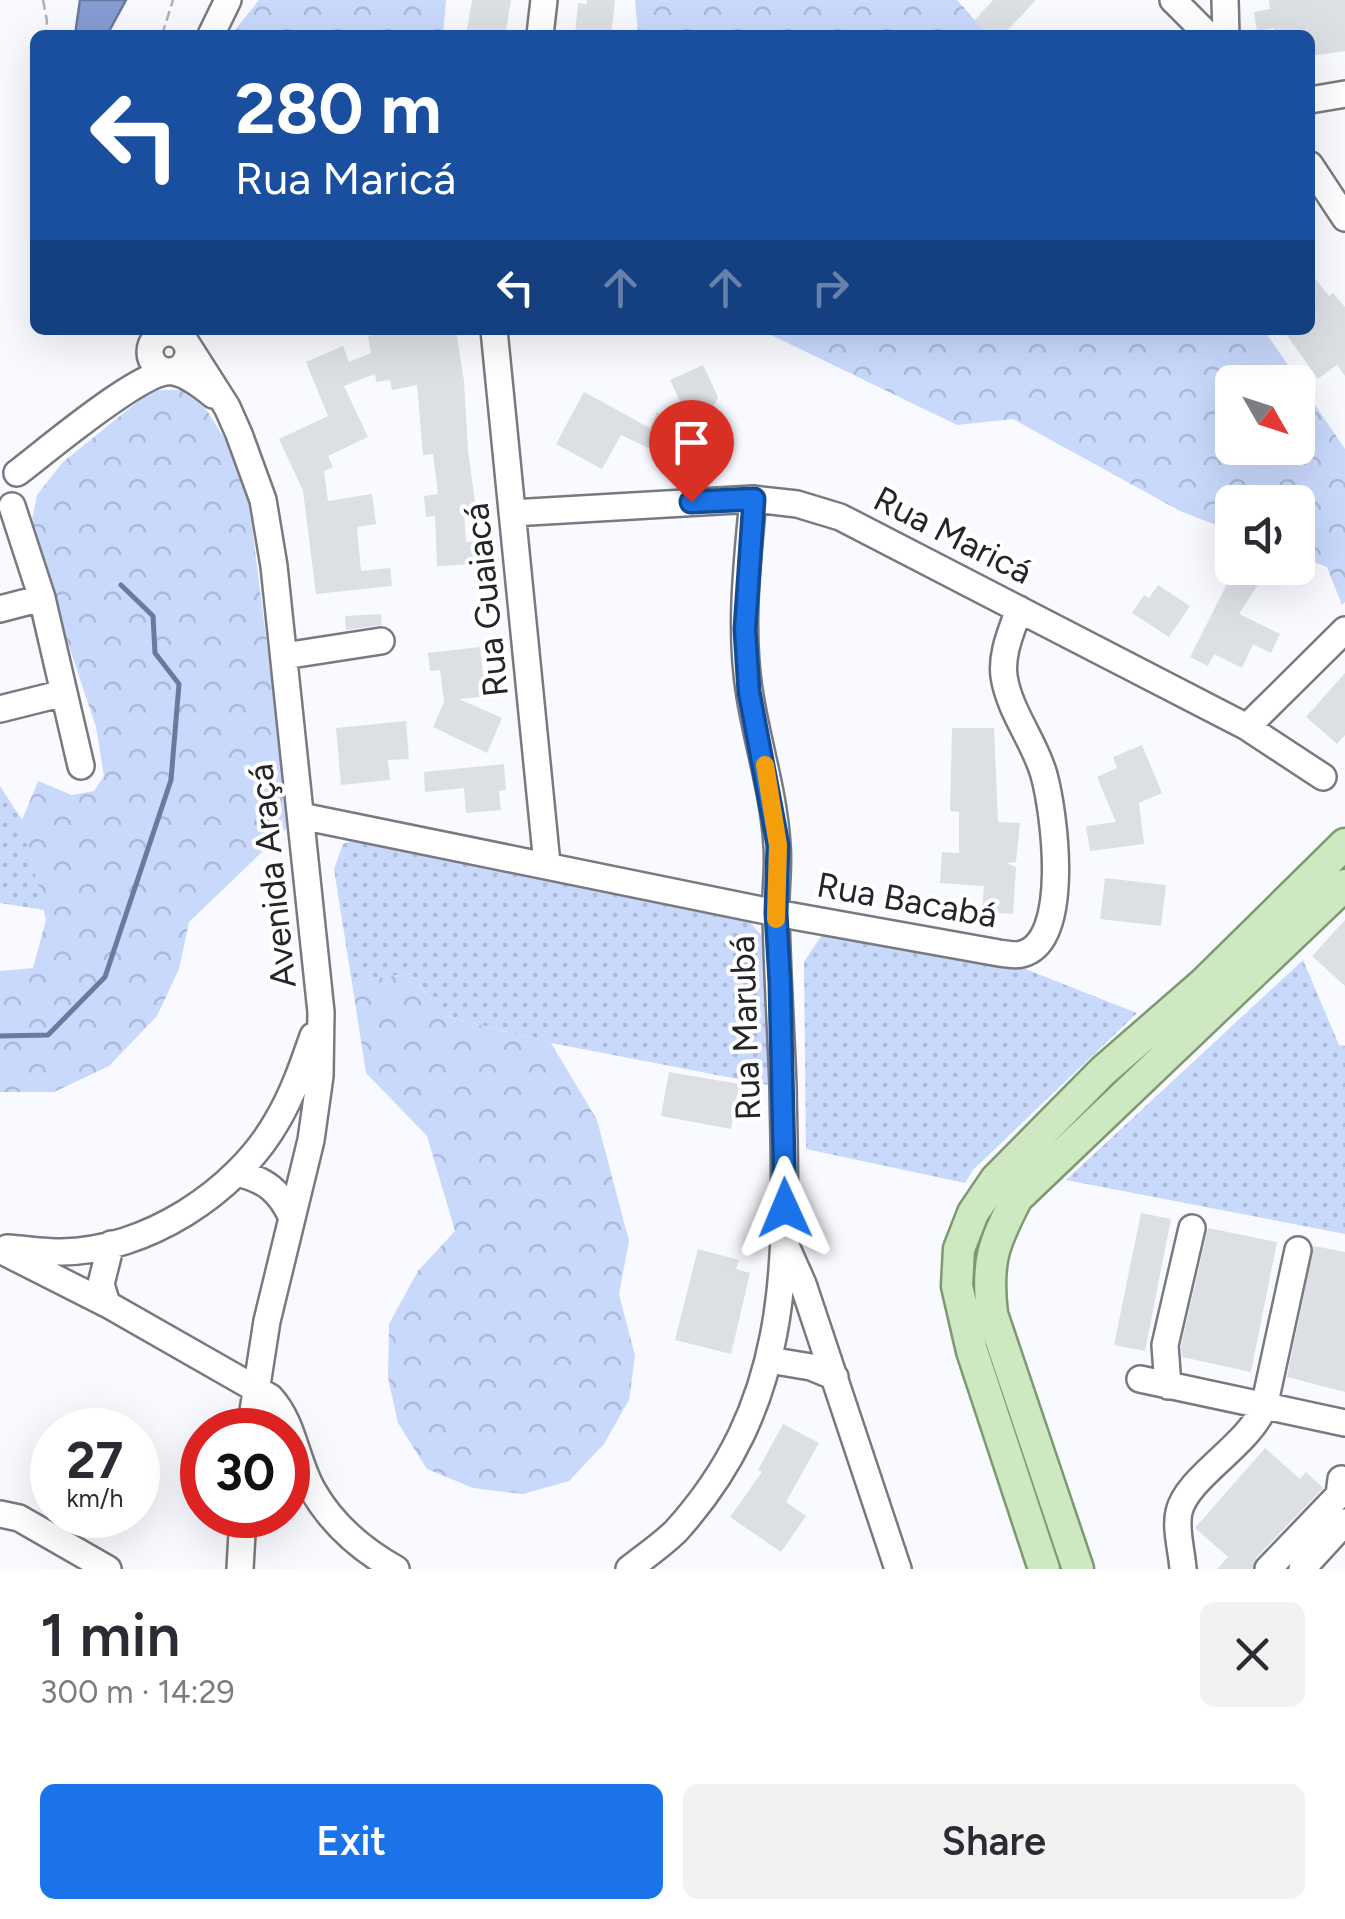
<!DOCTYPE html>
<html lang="en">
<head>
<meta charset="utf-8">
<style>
  :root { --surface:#fff; --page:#f2f2f3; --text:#2b2b33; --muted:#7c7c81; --accent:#1a73e8 }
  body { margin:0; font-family:Figtree,sans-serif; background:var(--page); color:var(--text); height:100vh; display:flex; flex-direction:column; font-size:38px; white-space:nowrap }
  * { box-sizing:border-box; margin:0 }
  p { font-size:32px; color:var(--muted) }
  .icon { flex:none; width:55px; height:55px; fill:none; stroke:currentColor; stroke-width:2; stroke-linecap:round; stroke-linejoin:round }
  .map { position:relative; height:1569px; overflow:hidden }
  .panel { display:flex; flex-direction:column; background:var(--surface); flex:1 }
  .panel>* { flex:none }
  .top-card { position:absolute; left:30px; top:30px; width:1285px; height:305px; border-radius:15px; box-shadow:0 10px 40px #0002; background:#1a4fa0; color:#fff; overflow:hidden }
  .needle { width:65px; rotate:129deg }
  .tools { position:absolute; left:1215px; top:365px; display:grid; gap:20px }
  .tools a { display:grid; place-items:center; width:100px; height:100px; border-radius:15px; background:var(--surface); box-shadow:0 10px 40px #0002; font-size:50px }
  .speed { position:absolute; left:30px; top:1408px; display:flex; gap:20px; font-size:50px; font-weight:700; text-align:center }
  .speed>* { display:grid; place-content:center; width:130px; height:130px; border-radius:50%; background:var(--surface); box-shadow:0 10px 40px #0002; line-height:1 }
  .speed small { font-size:25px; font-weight:400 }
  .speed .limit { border:15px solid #d22; background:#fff; color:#111 }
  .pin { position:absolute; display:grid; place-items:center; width:85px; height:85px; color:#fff; margin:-102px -42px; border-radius:50% 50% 50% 0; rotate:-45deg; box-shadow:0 0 10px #0007 }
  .pin .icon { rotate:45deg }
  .me { position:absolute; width:110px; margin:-55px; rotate:359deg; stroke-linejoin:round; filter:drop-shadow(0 0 8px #0008) }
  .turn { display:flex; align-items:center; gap:35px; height:210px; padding:0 40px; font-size:45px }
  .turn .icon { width:130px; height:130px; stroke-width:2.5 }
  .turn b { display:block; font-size:70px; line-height:85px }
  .lanes { display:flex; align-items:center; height:95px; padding:0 40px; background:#0003; justify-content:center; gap:50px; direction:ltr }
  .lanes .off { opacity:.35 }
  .round { display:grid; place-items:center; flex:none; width:105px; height:105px; border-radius:15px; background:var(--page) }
  .head { display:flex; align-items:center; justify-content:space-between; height:170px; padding:0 40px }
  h1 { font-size:60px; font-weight:600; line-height:75px }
  .cta { display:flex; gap:20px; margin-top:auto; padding:20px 40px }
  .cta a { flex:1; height:115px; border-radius:15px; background:var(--accent); color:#fff; font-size:40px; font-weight:600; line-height:115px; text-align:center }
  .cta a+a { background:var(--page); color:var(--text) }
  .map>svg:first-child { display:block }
  .green { fill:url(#green-dots) }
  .forest { fill:url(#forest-crowns); fill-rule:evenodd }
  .water { fill:#869dd2; stroke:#69799f; stroke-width:2.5 }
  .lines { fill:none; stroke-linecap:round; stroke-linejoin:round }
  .stream { stroke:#69799f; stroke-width:5 }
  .building { fill:#dcdfe4 }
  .minor-casing { stroke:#787a7f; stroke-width:30 }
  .major-casing { stroke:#7d9970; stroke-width:35 }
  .path { stroke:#aeb0b4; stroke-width:2.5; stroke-dasharray:10 5; stroke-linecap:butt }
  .minor { stroke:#fff; stroke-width:25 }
  .major { stroke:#cee8c1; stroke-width:30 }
  .route-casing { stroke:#114b97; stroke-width:25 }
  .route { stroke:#1a73e8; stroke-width:18 }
  .slow { stroke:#f59e0b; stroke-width:18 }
  .labels { text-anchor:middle; stroke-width:8; stroke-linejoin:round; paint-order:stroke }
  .street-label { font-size:35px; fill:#242527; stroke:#fff }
</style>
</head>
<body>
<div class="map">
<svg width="1345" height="1569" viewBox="0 0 1345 1569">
  <defs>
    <pattern id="green-dots" width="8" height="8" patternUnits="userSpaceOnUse" patternTransform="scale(2.5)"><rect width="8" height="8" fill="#c9d9fc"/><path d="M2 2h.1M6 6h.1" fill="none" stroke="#acbad8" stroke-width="1.8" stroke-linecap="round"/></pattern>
    <pattern id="forest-crowns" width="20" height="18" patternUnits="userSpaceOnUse" patternTransform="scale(2.5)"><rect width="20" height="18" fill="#c9d9fc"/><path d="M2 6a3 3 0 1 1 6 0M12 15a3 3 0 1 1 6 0" fill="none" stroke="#acbad8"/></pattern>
  </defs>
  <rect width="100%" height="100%" fill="#f8faff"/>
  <!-- green -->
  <path class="green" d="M0,786l22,34 22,90 -44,-7z
    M365,836l375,75 30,34 4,141 -223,-43 -106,-27 -35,-43 -58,10 -18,-114 9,-25z
    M823,933l197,34 117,46 -164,157 -8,13 -159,-34 -2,-187z
    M1303,960l36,85 6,1v188l-279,-54z"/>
  <!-- forest -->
  <path class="forest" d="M259,0h187l-3,35h-212z
    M635,0h322l31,35h-350z
    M761,330h503l81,119v153l-3,3 -15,-38 -29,-11v-54h-66v29l-52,-20 -167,-92 -56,6zM1232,382h66v66h-66z
    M152,390h30l24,19 20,32 23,63 41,321 -101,97 -10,47 -22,47 -48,50 -55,26h-54v-121l33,-3 13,-48 -24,-100 16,-39 34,14 22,-4 10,-15 -8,-49 -66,-197 7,-35 26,-33z
    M410,973l35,43 106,27 46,77 32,121 -10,53 16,62 -6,44 -25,44 -35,37 -46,13 -50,-6 -46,-19 -29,-46 -10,-45 1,-54 29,-53 37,-40 -28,-95 -61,-63 -14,-90z"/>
  <!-- water -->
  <path class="water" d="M80,0h46l-19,35h-32z"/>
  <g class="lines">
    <!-- stream -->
    <path class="stream" d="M0,1036l48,-1 57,-58 66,-197 8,-96 -24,-31 -2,-37 -32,-31"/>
  </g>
  <!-- building -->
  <path class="building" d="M472,0h39l-6,35h-39z
    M587,0h28l-4,35h-36l3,-32 9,1z
    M993,0h43l-33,35h-15l-14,-14z
    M1269,0h76v51l-35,5v-21h-35l-1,-7 -17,3 -3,-19 16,-3z
    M1310,272l19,24 4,-3 12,14v69l-8,-11 -19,14 -35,-49h27z
    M403,330h53l8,51 4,70 8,59 -12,2 2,30 14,-1 1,23 -44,2 -2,-50 -9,1 -2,-21 14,-2 -5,-40 -10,1 -6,-70 -25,5 -2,-10 -14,2 -1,-8 -31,12 24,51 -40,19 5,11 -9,4 4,30 44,-7 4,30 -19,3 4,44 29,-3 2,18 -76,8 -13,-103 -24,-52 49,-23 -22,-54 37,-16 6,16 22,-9 -3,-17z
    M703,365l15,32 -17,37 3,6 -13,28 -70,-33 -19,34 -46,-25 28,-52 66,36 7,-16 36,17 -23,-49z
    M1234,570l24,15 -19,29 41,20 -9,19 -18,-9 -11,24 -28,-14 -6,12 -18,-9z
    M1158,585l32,21 -21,31 -37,-24 12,-18 5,3z
    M381,614l1,11 -36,5 -1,-14z
    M480,647l3,28 12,-1 2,21 -38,4 43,19 -15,35 -54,-26 11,-25 -4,-32 -10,1 -2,-18z
    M1345,673v62l-8,9 -31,-27z
    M406,721l3,38 -21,1 2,20 -49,5 -5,-57z
    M952,728h42l4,94 22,1 -4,39 -10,1 10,4 -3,47 -31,-2 2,-26 -44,-3 2,-31 17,1v-41l-9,-1z
    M1142,745l20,48 -23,10 5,41 -54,7 -4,-25 30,-4 -19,-45 20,-9 -4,-11z
    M504,764l2,26 -7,1 2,19 -35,3 -2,-25 -39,4 -1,-20z
    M1105,878l61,7 -5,41 -61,-7z
    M1345,920v66l-33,-30z
    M669,1072l70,12 -8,45 -70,-13z
    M1141,1213l30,6 -26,132 -31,-6z
    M1208,1228l69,14 -26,130 -69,-15 -1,-11z
    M1314,1246l31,6v140l-58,-15z
    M698,1249l41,11 -3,9 14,4 -19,81 -56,-14z
    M783,1424l36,19 -33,59 20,14 -25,36 -51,-35 32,-45 -4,-2z
    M1265,1448l35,31 6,-7 17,16 -67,70 -4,11h-35l11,-12 -33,-29z"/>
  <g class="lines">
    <!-- minor casing -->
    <g class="minor-casing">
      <path id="minor" d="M1173,0l35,35
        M1225,0l1,35
        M211,35l17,-35
        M540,35l4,-35
        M1310,100l35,-6
        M1310,165l35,53
        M178,330l49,77 12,27 24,66 11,66 47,446 -1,64 -9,64 -44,181 -17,109
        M494,330l53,534
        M150 352a19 19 0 1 1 38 0a19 19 0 1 1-38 0Z
        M17,473c27,-20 127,-106 156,-101 14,2 29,14 40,23
        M12,506l30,92 39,168
        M512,513l241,-14 44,5 43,13 407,210 76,50
        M0,609l42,-11
        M284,656l97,-15
        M0,709l64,-16
        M1247,727l98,-97
        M301,816l475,97 223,40c7,1 17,3 23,1 50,-13 32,-143 22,-179 -9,-33 -35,-64 -40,-99 -3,-23 8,-46 15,-67
        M237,1173c29,7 43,18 55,45
        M7,1248c18,1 36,4 54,4 84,-1 175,-59 216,-131 16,-27 26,-56 36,-85
        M787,1248l16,36 95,285
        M0,1250l107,54 163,93c24,26 25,61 42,92 19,34 50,61 84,80
        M107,1304l-6,-20 10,-40
        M769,1360l42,7 24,10
        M1140,1379l205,44
        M1168,1386l-3,-41 27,-117
        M0,1514l19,4 89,51
        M240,1569l3,-54
        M629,1569c15,-12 33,-24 47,-38 121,-134 110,-277 107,-444 -2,-58 -6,-116 -7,-174 -1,-23 3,-46 1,-68 -3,-51 -19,-100 -27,-149 -11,-65 -3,-132 3,-197
        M1183,1569c-1,-17 -8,-40 -4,-57 7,-34 69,-66 85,-105l34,-157
        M1268,1569l71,-74 2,-16
        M1302,1569l43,-47"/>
    </g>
    <!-- major casing -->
    <g class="major-casing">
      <path id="major" d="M1044,1569l-72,-218 -15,-65 2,-37 14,-36 23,-34 107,-108 101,-88 141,-139
        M1078,1569l-86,-255c-6,-52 1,-70 25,-116l328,-313"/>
    </g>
    <!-- path -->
    <path class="path" d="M43,0l4,21 -2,14
      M162,35l11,-35"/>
    <!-- minor -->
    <use href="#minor" class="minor"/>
    <!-- major -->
    <use href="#major" class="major"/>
  </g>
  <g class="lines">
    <!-- route casing -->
    <g class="route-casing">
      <path id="route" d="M691,502l63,-3 -9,130 4,63 29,153 -2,68 4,69 5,226"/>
    </g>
    <!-- route -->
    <use href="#route" class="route"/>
    <!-- slow -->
    <path class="slow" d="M765,765l13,80 -2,74"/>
  </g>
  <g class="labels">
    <!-- street labels -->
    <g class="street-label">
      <text transform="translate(953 535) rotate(27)" y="12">Rua Maricá</text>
      <text transform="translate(486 600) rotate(-96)" y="12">Rua Guaiacá</text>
      <text transform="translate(272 876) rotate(-96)" y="12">Avenida Araçá</text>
      <text transform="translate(907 900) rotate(10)" y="12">Rua Bacabá</text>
      <text transform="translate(745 1028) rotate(-92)" y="12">Rua Marubá</text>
    </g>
  </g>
</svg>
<div class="tools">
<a><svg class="needle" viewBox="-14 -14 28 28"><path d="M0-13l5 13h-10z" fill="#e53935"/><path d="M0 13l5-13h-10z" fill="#7c7c81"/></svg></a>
<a><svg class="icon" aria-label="sound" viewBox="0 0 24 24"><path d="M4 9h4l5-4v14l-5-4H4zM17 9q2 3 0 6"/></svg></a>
</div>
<div class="speed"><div>27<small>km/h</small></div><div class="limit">30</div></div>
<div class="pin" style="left:691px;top:502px;background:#d93025"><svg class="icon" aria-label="arrive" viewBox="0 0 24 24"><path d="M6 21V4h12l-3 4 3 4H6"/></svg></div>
<svg class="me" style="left:785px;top:1208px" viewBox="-20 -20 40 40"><path d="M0-17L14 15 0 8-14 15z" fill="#1a73e8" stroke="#fff" stroke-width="4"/></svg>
<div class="top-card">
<div class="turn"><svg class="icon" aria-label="left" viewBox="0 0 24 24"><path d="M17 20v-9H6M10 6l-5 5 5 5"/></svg><div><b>280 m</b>Rua Maricá</div></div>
<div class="lanes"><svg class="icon" aria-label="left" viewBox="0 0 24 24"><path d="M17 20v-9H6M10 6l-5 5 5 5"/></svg><svg class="icon off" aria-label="ahead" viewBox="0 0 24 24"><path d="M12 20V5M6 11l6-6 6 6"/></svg><svg class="icon off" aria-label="ahead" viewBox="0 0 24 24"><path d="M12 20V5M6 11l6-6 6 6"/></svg><svg class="icon off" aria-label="right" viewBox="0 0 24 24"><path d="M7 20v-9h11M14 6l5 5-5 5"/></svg></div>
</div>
</div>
<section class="panel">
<div class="head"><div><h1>1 min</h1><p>300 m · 14:29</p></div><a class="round"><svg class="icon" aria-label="close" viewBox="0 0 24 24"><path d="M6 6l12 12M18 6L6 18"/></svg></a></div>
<div class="cta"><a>Exit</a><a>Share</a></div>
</section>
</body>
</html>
